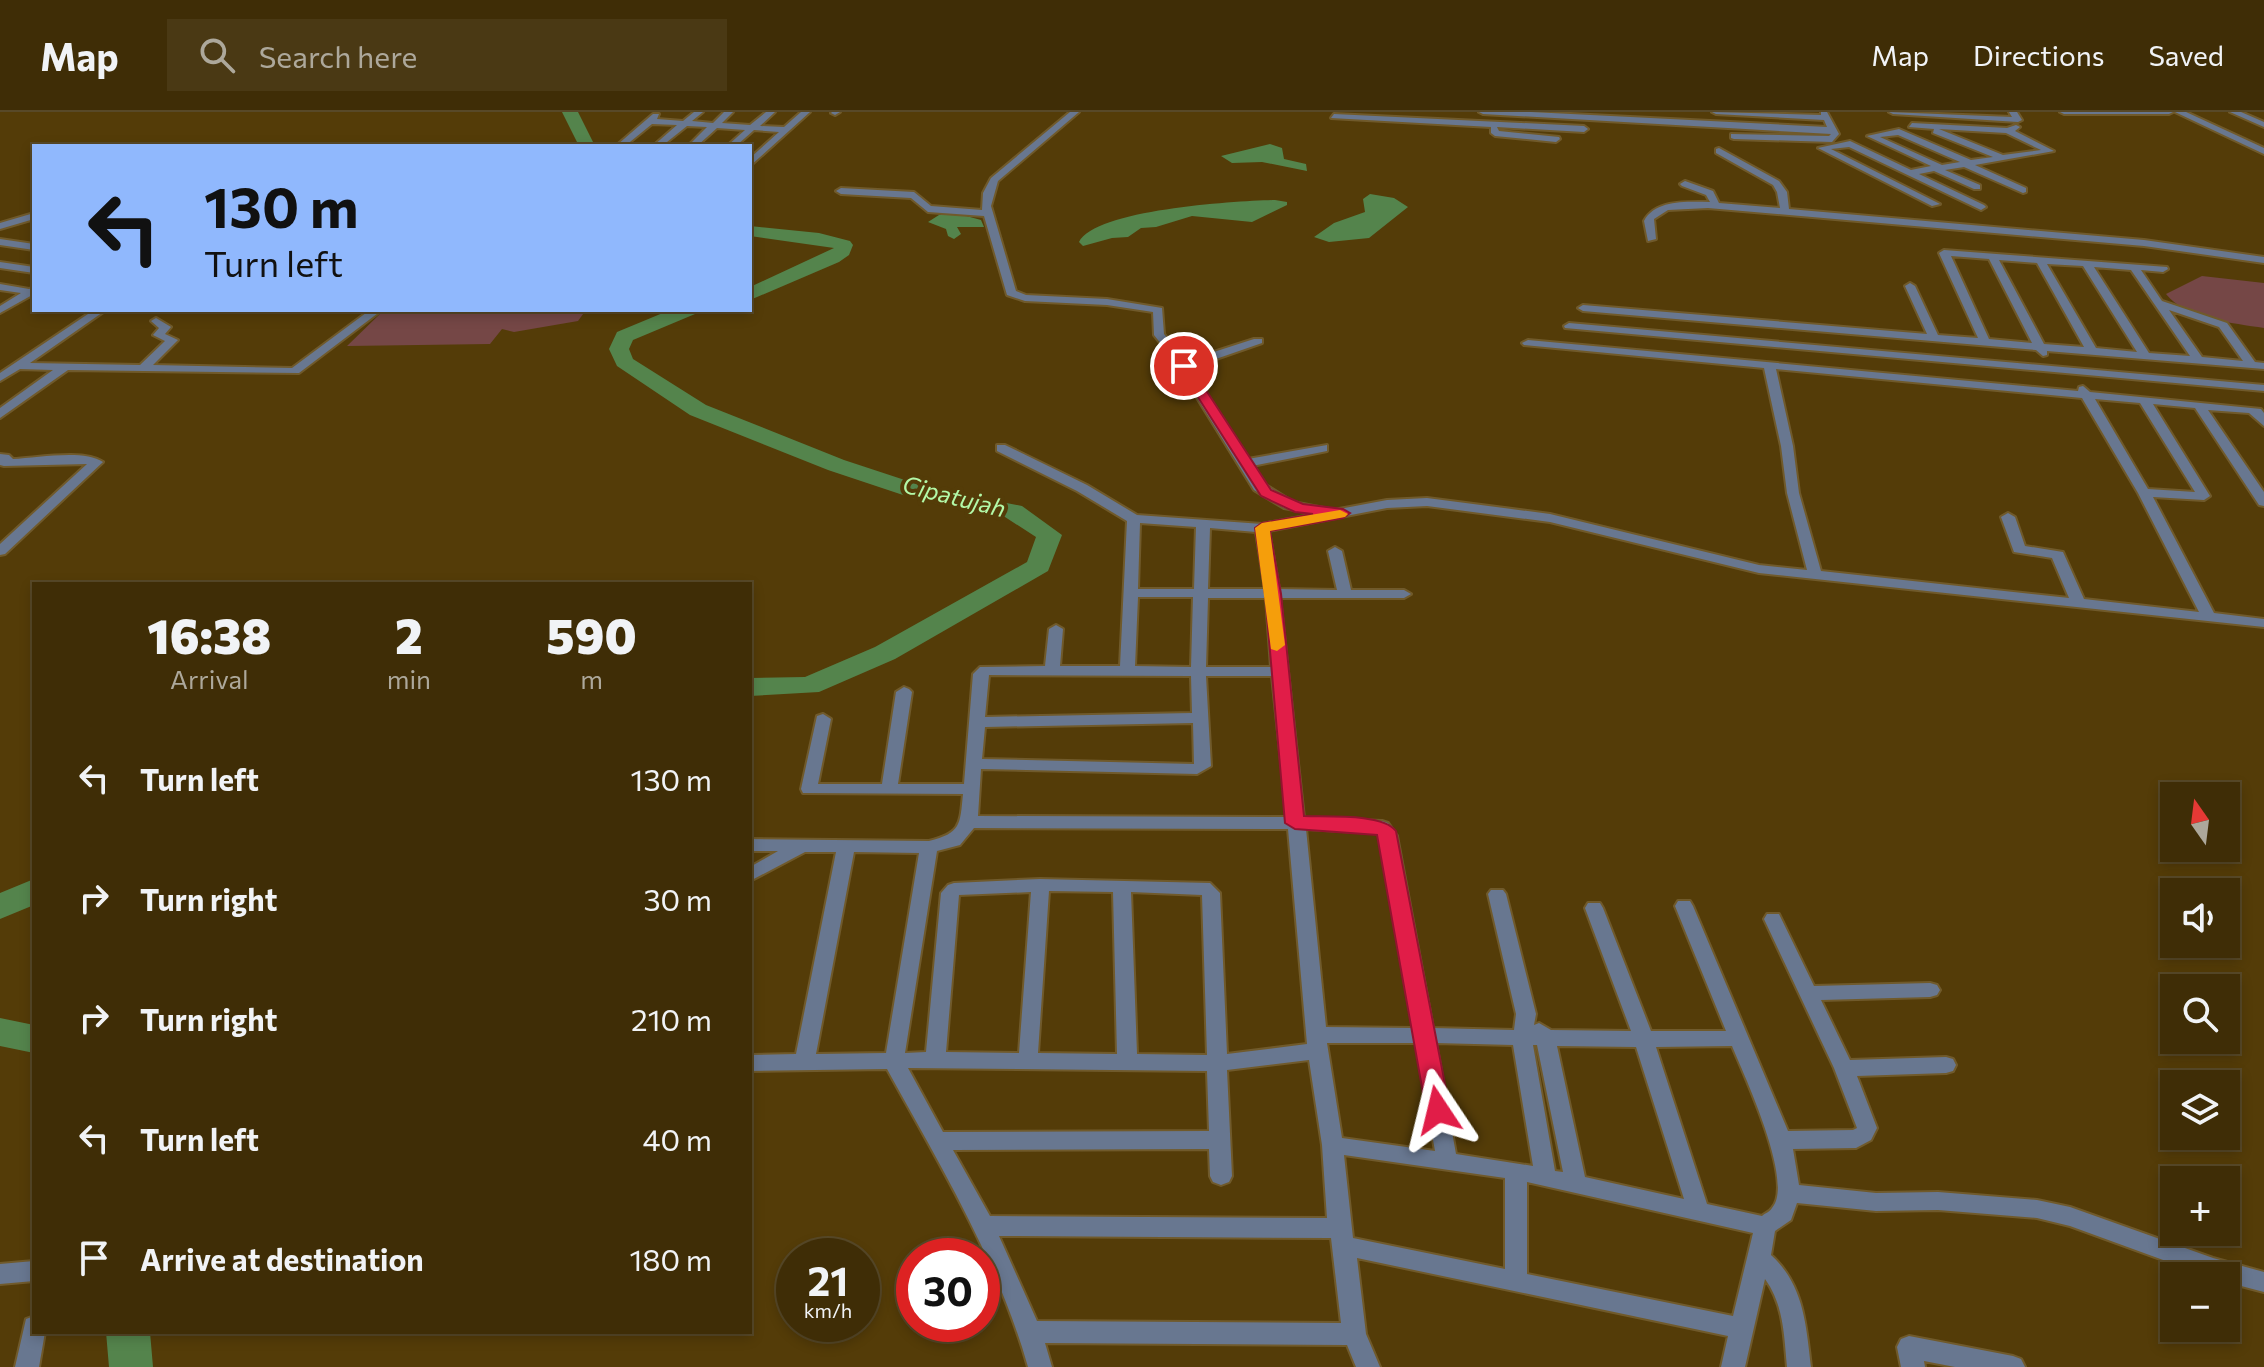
<!DOCTYPE html>
<html lang="en">
<head>
<meta charset="utf-8">
<style>
  :root { --surface:#3f2d06; --page:#4a3914; --text:#f1f3f6; --muted:#ada89b; --line:#584928 }
  body { margin:0; font-family:Commissioner,sans-serif; background:var(--page); color:var(--text); height:100vh; display:flex; flex-direction:column; font-size:30px; white-space:nowrap }
  * { box-sizing:border-box; margin:0 }
  p { font-size:26px; color:var(--muted) }
  .icon { flex:none; width:44px; height:44px; fill:none; stroke:currentColor; stroke-width:2; stroke-linecap:round; stroke-linejoin:round }
  .map { position:relative; flex:1; overflow:hidden }
  .side { position:absolute; left:32px; top:470px; width:720px; height:752px; display:flex; flex-direction:column; background:var(--surface); border-radius:0px; box-shadow:0 4px 12px #0003,0 0 0 2px var(--line) }
  .side>* { flex:none }
  .guide { position:absolute; left:32px; top:32px; width:720px; height:168px; border-radius:0px; box-shadow:0 4px 12px #0003,0 0 0 2px var(--line); background:#90b8fd; color:#111; overflow:hidden }
  .needle { width:52px; rotate:346deg }
  .tools { position:absolute; left:2160px; top:670px; display:grid; gap:16px }
  .tools a { display:grid; place-items:center; width:80px; height:80px; border-radius:0px; background:var(--surface); box-shadow:0 4px 12px #0003,0 0 0 2px var(--line); font-size:40px }
  .speed { position:absolute; left:776px; top:1126px; display:flex; gap:16px; font-size:40px; font-weight:700; text-align:center }
  .speed>* { display:grid; place-content:center; width:104px; height:104px; border-radius:50%; background:var(--surface); box-shadow:0 4px 12px #0003,0 0 0 2px var(--line); line-height:1 }
  .speed small { font-size:20px; font-weight:400 }
  .speed .limit { border:12px solid #d22; background:#fff; color:#111 }
  .pin { position:absolute; display:grid; place-items:center; width:68px; height:68px; color:#fff; margin:-34px; border:4px solid #fff; border-radius:50%; box-shadow:0 2px 8px #0007 }
  .me { position:absolute; width:88px; margin:-44px; rotate:350deg; stroke-linejoin:round; filter:drop-shadow(0 0 6px #0008) }
  .turn { display:flex; align-items:center; gap:28px; height:168px; padding:0 40px; font-size:36px }
  .turn .icon { width:104px; height:104px; stroke-width:2.5 }
  .turn b { display:block; font-size:56px; line-height:68px }
  .eta { display:flex; justify-content:space-evenly; align-items:center; height:136px; text-align:center }
  .eta b { font-size:48px; font-weight:800; line-height:56px }
  ul { padding:0; list-style:none }
  li { display:flex; align-items:center; gap:24px; height:120px; padding:0 40px }
  li div { flex:1 }
  li b { display:block; font-size:30px }
  li em { font-style:normal }
  header { display:flex; align-items:center; gap:48px; box-sizing:border-box; height:112px; padding:0 40px; background:var(--surface); border-bottom:2px solid var(--line) }
  header strong { font-size:38px }
  nav { display:flex; gap:44px; margin-inline-start:auto; font-size:28px }
  .search { width:560px; height:72px; background:var(--page); display:flex; align-items:center; gap:20px; box-sizing:border-box; padding:0 28px; border-radius:0px; color:var(--muted); font-size:30px }
  .map>svg:first-child { display:block }
  .green { fill:#754746 }
  .water { fill:#54844c }
  .lines { fill:none; stroke-linecap:round; stroke-linejoin:round }
  .river { fill:#54844c; fill-rule:evenodd }
  .street-casing { stroke:#705a2b; stroke-width:4 }
  .street { fill:#687790; fill-rule:evenodd }
  .route { fill:#e11d48; stroke:#92132f; stroke-width:2 }
  .slow { fill:#f59e0b }
  .labels { text-anchor:middle; stroke-width:8; stroke-linejoin:round; paint-order:stroke }
  .water-label { font-size:24px; font-style:italic; fill:#b3f9a8; stroke:#543c08 }
</style>
</head>
<body>
<header>
<strong>Map</strong>
<div class="search"><svg class="icon" aria-label="search" viewBox="0 0 24 24"><circle cx="10" cy="10" r="6"/><path d="M15 15l6 6"/></svg>Search here</div>
<nav><a>Map</a><a>Directions</a><a>Saved</a></nav>
</header>
<div class="map">
<svg width="2264" height="1255" viewBox="0 0 2264 1255">
  <rect width="100%" height="100%" fill="#543c08"/>
  <!-- green -->
  <path class="green" d="M2202,164l62,7v45c-31,-5 -78,-9 -98,-34z
    M384,198h202l-8,11 -64,11 -12,-3 -12,15 -143,2z"/>
  <!-- water -->
  <path class="water" d="M1270,32l12,4 2,11 22,5 1,7 -45,-9 -30,1 -11,-7z
    M1370,82l24,4 14,9 -39,31 -40,4 -15,-5 20,-14 31,-11 -2,-13z
    M1275,88l12,2v3l-35,17 -60,-6 -36,11 -15,1 -13,9 -16,1 -29,8 -4,-4c17,-33 159,-41 196,-42z
    M959,102l22,6 3,7h-27l4,7 -7,5 -6,-3 -2,-7 -18,-7 11,-7z"/>
  <g class="lines">
    <!-- river -->
    <path class="river" d="M562,0h16l15,30 -2,4h-16l2,-4z
      M750,114l69,7 31,8 3,4 -4,10 -10,7 -89,38v-13l84,-39 -84,-12z
      M670,198h28l-3,4 -62,26 -4,9 4,10 73,46 138,55 85,28 93,18 40,29 -14,36 -153,88 -76,33 -69,4v-18l55,-1 70,-30 152,-85 9,-25 -31,-20 -90,-18 -87,-29 -138,-55 -73,-49 -8,-17 8,-17z
      M34,767v26l-34,14v-26z
      M0,906l34,7v28l-34,-7z
      M106,1220h44l3,35h-44z"/>
    <!-- street casing -->
    <g class="street-casing">
      <path id="street" d="M694,0h9l-11,9 21,2 11,-11h9l-11,11 28,2 16,-13h9l-15,14 24,1 17,-15h9l-60,54v-8l29,-26 -25,-2 -18,16h-9l18,-16 -28,-2 -20,18h-9l19,-19 -20,-1 -25,20h-9l24,-21 -25,-1 -27,22 -8,-1 36,-31h6l-2,5 26,2z
        M840,0l-5,3 -4,-2 1,-1z
        M1070,0h9l-81,69 -7,25 25,85 10,4 81,4 55,9 2,26 22,27 68,-22h8v4l-72,25 58,91 79,-14v6l-75,15 12,18 29,18 41,8 53,-10 40,-2 123,16 209,51 48,5 -20,-77 -6,-47 -17,-78 -240,-23 -2,-2 6,-3 550,51 1,-4 4,-1 7,6 171,17 3,4v13l-15,-13 -41,-3 56,82v14l-5,-1 -64,-97 -42,-4 57,92 -6,4 -51,-3 61,116 50,6v8l-505,-54 -209,-51 -123,-16 -40,2 -118,23 10,58 58,1 -9,-39 7,-4 7,4 9,39h53l7,4 -7,4h-124l24,220 78,3 6,2 9,13 36,192 81,2 2,-16 -28,-120 3,-4h12l3,4 30,120 -2,11 5,-2 12,7 80,1 -46,-123 3,-5h12l3,5 48,123h75l-51,-125 3,-5h12l3,5 95,225 65,-1 4,-2 -23,-60 -70,-149 3,-5h12l35,72 116,-3 7,2 3,5 -3,5 -7,2 -109,3 29,60 96,-3 7,2 3,6 -3,6 -7,2 -89,3 20,52 -6,12 -15,8 -63,1 6,36 77,8 62,-1 99,8 33,7 143,51 51,14v20l-38,-10v-6h-19l-137,-50 -33,-8 -99,-8 -62,1 -79,-8 -6,17 -16,11 -4,24c33,30 35,70 40,112h-24c-3,-31 -3,-62 -22,-88l-20,88h-24l7,-31 -371,-78 9,76 14,33h-24l-9,-22 -302,-2 7,24h-24c-30,-106 -88,-202 -141,-298l-137,2v-16l46,-1 40,-202h-31l-55,29v-14l28,-16h-28v-12l179,2c32,-8 31,-16 34,-47l-160,-1 -2,-4 16,-73 6,-2 8,5 -13,65h64l14,-92 8,-5 5,2 3,3 -14,92h66l9,-110 7,-7 65,-1 4,-37 7,-4 7,4 -3,37h60l7,-145 -50,-30 -80,-40v-6h8l82,40 50,30 125,9 54,-10 -32,-6 -30,-18 -81,-131 -19,-24 -1,-23 -46,-7 -82,-4 -18,-6 -23,-79 -56,-4 -17,-14 -70,-4 -5,-3 5,-3 73,4 17,14 51,4 1,-17 8,-15zM1776,257l306,29 56,95 61,119 -115,-13 -21,-47 -38,-6 -10,-29 -7,-4 -7,4 13,35 38,6 17,40 -248,-27 -22,-78 -6,-47zM2095,287l45,4 55,89 -47,-3zM1140,411l56,4 -2,62h-56zM1210,416l46,4 9,57h-57zM1138,485h55l-2,70 -56,-1zM1208,486h58l5,69h-65zM989,563l202,1 1,37 -207,4zM1206,564h66l15,141 -309,-1 3,-47 216,5 14,-8zM1193,611l1,41 -212,-5 3,-32zM974,716l314,1 19,215 -80,10 -7,-161 -10,-10 -170,-4 -86,4 -6,2 -7,8 -15,159 -21,1 32,-202 23,-6zM1306,717l71,4 2,3 34,192 -87,-1zM854,740l65,1 -33,200 -70,1zM1049,779l64,1 4,162 -79,-1zM1031,780l-12,161 -73,-1 13,-157zM1131,780l71,3 5,160 -70,-1zM1327,931h89l19,108 -93,-13zM1436,931l77,2 20,121 -77,-12zM1533,933h4l26,127 -8,-1zM1557,934l79,1 48,152 -99,-22zM1732,934c12,29 63,137 40,162 -2,4 -7,5 -10,8l-55,-12 -51,-157zM1309,948l13,85 5,73 -337,-2 -37,-66 256,-1 1,27 3,6 8,3 8,-3 3,-6 -5,-106zM908,956l299,3 2,60 -266,1zM1344,1043l161,23v91l-152,-31zM1527,1070l226,51 -20,83 -206,-42zM999,1124l332,2 10,85 -304,-2z
        M1479,0h52l296,15 -3,-7 -108,-6 -4,-2 109,3v-3h6l12,22 -7,8 -98,-3 -3,-1v-4l98,2 2,-2 -348,-20z
        M1889,0l123,5 -3,-5h8l5,8 -4,2 -125,-8z
        M2060,0h113l-4,2h-105z
        M2175,0h11l78,36v6z
        M2230,0h11l23,10v5z
        M1334,2l250,12 4,3 -4,3 -87,-5 2,4 60,6 1,2 -4,3 -61,-6 -4,-3v-6l-160,-9z
        M1912,11l95,5 9,-3 4,2 -5,4 39,20 -79,14 51,23v4l-3,1 -59,-26 -19,3 35,15v4h-6l-40,-18 -15,3 65,31 2,2 -5,3 -132,-63 -18,2 109,55 -8,2 -114,-58 32,-7 61,29 20,-4 -64,-30 32,-7 72,31 22,-3 -60,-24 1,-4 -25,-2zM1939,17l67,4 35,17 -38,5zM1898,23l62,27 -18,3 -62,-28z
        M1719,36l60,33 8,11 2,17 355,31 120,17v6l-120,-17 -436,-38 -40,2 -14,9 2,20 -8,2 -4,-20c12,-22 44,-19 66,-19l-4,-7 -24,-9 -2,-2 5,-3 28,10 6,12 61,5 -3,-16 -4,-7 -57,-32v-4z
        M34,101v6l-34,10v-6z
        M0,127l34,5v6l-34,-5z
        M1944,138l223,17 1,2 -5,3 -22,-2 21,31 65,22 28,39 9,1v6l-217,-18v4l-4,1 -7,-6 -453,-39 -5,-3 5,-3 344,29 -22,-48 5,-3 5,3 23,49 40,3 -39,-85zM1951,144l38,3 43,84 -43,-4zM1999,148l38,3 47,84 -40,-3zM2047,152l36,2 54,86 -41,-4zM2094,155l37,3 59,86 -41,-3zM2169,198l50,17 24,34 -41,-4z
        M0,150l34,5v6l-34,-5z
        M0,172l29,5 5,-2v7l-34,19v-7l21,-13 -21,-3z
        M94,198h12l-76,53 110,2 25,-24 -12,-6 6,-7 -8,-7 5,-3 15,9 -6,7 13,6 -25,25 139,3 78,-58h12l-83,63 -231,-3 -68,48v-10l53,-38 -33,-1 -20,12v-8z
        M1569,211l695,62v6l-699,-63 -1,-2z
        M0,342l9,1 4,4c24,-1 71,-10 90,3l-98,92 -5,1v-11l87,-80 -83,2 -4,-1z
        M34,1149v20l-34,3v-20z
        M34,1204v16h11l-6,35h-24l11,-48z
        M1909,1224l104,20 8,3 4,8h-70l-31,-6 1,6h-24l-4,-20 4,-8z"/>
    </g>
    <!-- street -->
    <use href="#street" class="street"/>
  </g>
  <!-- route -->
  <path class="route" d="M1180,252h9l82,126 32,14 40,5 7,4 -7,5 -73,13 11,63 23,222c22,1 79,-3 92,15l54,279 -4,7 -8,3 -9,-3 -3,-7 -49,-275 -82,-6 -10,-6 -20,-229 -10,-66 7,-5 51,-9 -18,-2 -34,-16 -83,-130z"/>
  <!-- slow -->
  <path class="slow" d="M1340,398l8,4 -3,3 -75,14 15,114 -8,6 -6,-2 -16,-121 7,-5z"/>
  <g class="labels">
    <!-- water labels -->
    <g class="water-label">
      <text transform="translate(954 385) rotate(14)" y="8">Cipatujah</text>
    </g>
  </g>
</svg>
<div class="tools">
<a><svg class="needle" viewBox="-14 -14 28 28"><path d="M0-13l5 13h-10z" fill="#e53935"/><path d="M0 13l5-13h-10z" fill="#ada89b"/></svg></a>
<a><svg class="icon" aria-label="sound" viewBox="0 0 24 24"><path d="M4 9h4l5-4v14l-5-4H4zM17 9q2 3 0 6"/></svg></a>
<a><svg class="icon" aria-label="search" viewBox="0 0 24 24"><circle cx="10" cy="10" r="6"/><path d="M15 15l6 6"/></svg></a>
<a><svg class="icon" aria-label="layers" viewBox="0 0 24 24"><path d="M12 4l9 5-9 5-9-5zM3 14l9 5 9-5"/></svg></a>
<a>+</a>
<a>−</a>
</div>
<div class="speed"><div>21<small>km/h</small></div><div class="limit">30</div></div>
<div class="pin" style="left:1184px;top:254px;background:#d93025"><svg class="icon" aria-label="arrive" viewBox="0 0 24 24"><path d="M6 21V4h12l-3 4 3 4H6"/></svg></div>
<svg class="me" style="left:1438px;top:998px" viewBox="-20 -20 40 40"><path d="M0-17L14 15 0 8-14 15z" fill="#e11d48" stroke="#fff" stroke-width="4"/></svg>
<div class="guide">
<div class="turn"><svg class="icon" aria-label="left" viewBox="0 0 24 24"><path d="M17 20v-9H6M10 6l-5 5 5 5"/></svg><div><b>130 m</b>Turn left</div></div>
</div>
<section class="side">
<div class="eta">
<div><b>16:38</b><p>Arrival</p></div>
<div><b>2</b><p>min</p></div>
<div><b>590</b><p>m</p></div>
</div>
<ul>
<li><svg class="icon" aria-label="left" viewBox="0 0 24 24"><path d="M17 20v-9H6M10 6l-5 5 5 5"/></svg><div><b>Turn left</b></div><em>130 m</em></li>
<li><svg class="icon" aria-label="right" viewBox="0 0 24 24"><path d="M7 20v-9h11M14 6l5 5-5 5"/></svg><div><b>Turn right</b></div><em>30 m</em></li>
<li><svg class="icon" aria-label="right" viewBox="0 0 24 24"><path d="M7 20v-9h11M14 6l5 5-5 5"/></svg><div><b>Turn right</b></div><em>210 m</em></li>
<li><svg class="icon" aria-label="left" viewBox="0 0 24 24"><path d="M17 20v-9H6M10 6l-5 5 5 5"/></svg><div><b>Turn left</b></div><em>40 m</em></li>
<li><svg class="icon" aria-label="arrive" viewBox="0 0 24 24"><path d="M6 21V4h12l-3 4 3 4H6"/></svg><div><b>Arrive at destination</b></div><em>180 m</em></li>
</ul>
</section>
</div>
</body>
</html>
